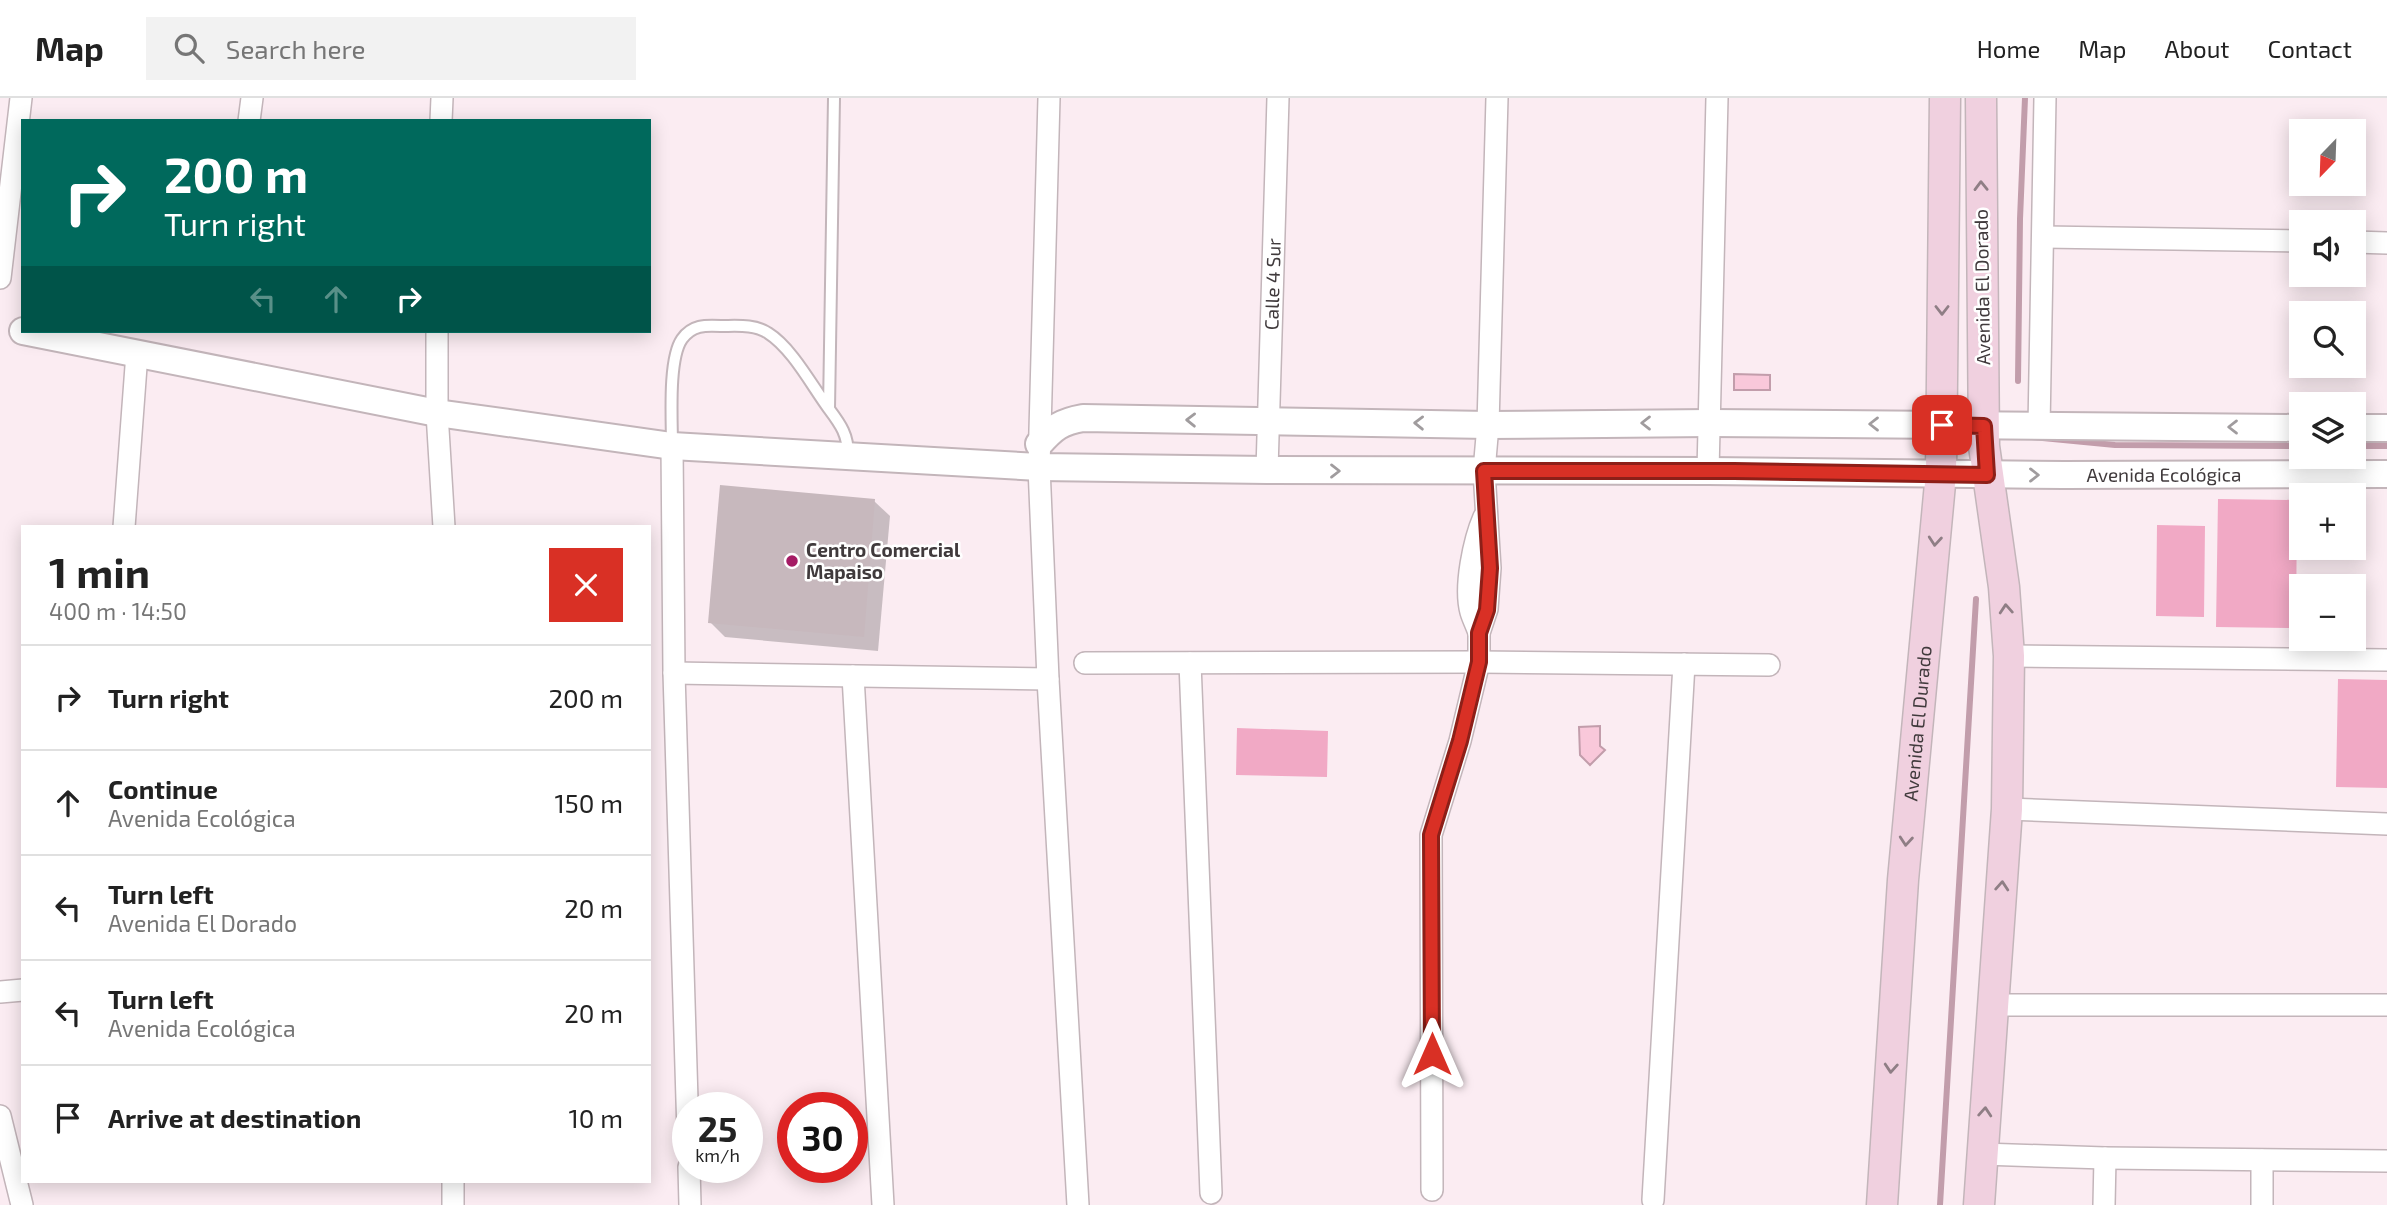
<!DOCTYPE html>
<meta charset="utf-8">
<style>
:root{--surface:#fff;--page:#f2f2f2;--text:#222;--muted:#767676;--line:#e0e0e0}
body{margin:0;font-family:"Exo 2",sans-serif;background:var(--page);color:var(--text);height:100vh;display:flex;flex-direction:column;font-size:26px;white-space:nowrap}
*{box-sizing:border-box;margin:0}
p{font-size:23px;color:var(--muted)}
.icon{flex:none;width:38px;height:38px;fill:none;stroke:currentColor;stroke-width:2;stroke-linecap:round;stroke-linejoin:round}
.map{position:relative;flex:1;overflow:hidden}
.details{position:absolute;left:21px;top:427px;width:630px;height:658px;display:flex;flex-direction:column;background:var(--surface);border-radius:0px;box-shadow:0 4px 18px #0003}
.details>*{flex:none}
.banner{position:absolute;left:21px;top:21px;width:630px;height:214px;border-radius:0px;box-shadow:0 4px 18px #0003;background:#00695c;color:#fff;overflow:hidden}
.needle{width:46px;rotate:203deg}
.buttons{position:absolute;left:2289px;top:21px;display:grid;gap:14px}
.buttons a{display:grid;place-items:center;width:77px;height:77px;border-radius:0px;background:var(--surface);box-shadow:0 4px 18px #0003;font-size:35px}
.speed{position:absolute;left:672px;top:994px;display:flex;gap:14px;font-size:35px;font-weight:700;text-align:center}
.speed>*{display:grid;place-content:center;width:91px;height:91px;border-radius:50%;background:var(--surface);box-shadow:0 4px 18px #0003;line-height:1}
.speed small{font-size:18px;font-weight:400}
.speed .limit{border:10px solid #d22;background:#fff;color:#111}
.pin{position:absolute;display:grid;place-items:center;width:60px;height:60px;color:#fff;margin:-30px;border-radius:14px;box-shadow:0 4px 10px #0006}
.me{position:absolute;width:77px;margin:-38px;rotate:0deg;stroke-linejoin:round;filter:drop-shadow(0 0 5px #0008)}
.turn{display:flex;align-items:center;gap:24px;height:147px;padding:0 28px;font-size:32px}
.turn .icon{width:91px;height:91px;stroke-width:2.5}
.turn b{display:block;font-size:49px;line-height:60px}
.lanes{display:flex;align-items:center;height:66px;padding:0 28px;background:#0003;justify-content:center;gap:35px;direction:ltr}
.lanes .off{opacity:.35}
.round{display:grid;place-items:center;flex:none;width:74px;height:74px;border-radius:0px;background:var(--page)}
.summary{display:flex;align-items:center;justify-content:space-between;height:119px;padding:0 28px}
h1{font-size:42px;font-weight:700;line-height:52px}
ul{padding:0;list-style:none}
li{display:flex;align-items:center;gap:21px;height:105px;padding:0 28px;border-top:2px solid var(--line)}
li div{flex:1}
li b{display:block;font-size:26px}
li em{font-style:normal}
header{display:flex;align-items:center;gap:42px;box-sizing:border-box;height:98px;padding:0 35px;background:var(--surface);border-bottom:2px solid var(--line)}
header strong{font-size:33px}
nav{display:flex;gap:38px;margin-inline-start:auto;font-size:24px}
.search{width:490px;height:63px;background:var(--page);display:flex;align-items:center;gap:18px;box-sizing:border-box;padding:0 24px;border-radius:0px;color:var(--muted);font-size:26px}
.map>svg:first-child{display:block}
.green{fill:#f1a9c5}
.water{fill:#f9c8da;stroke:#c29dab;stroke-width:2}
.shadow{fill:#0003}
.lines{fill:none;stroke-linecap:round;stroke-linejoin:round}
.stream{stroke:#c29dab;stroke-width:6}
.building{fill:#c7b8bd}
.service-casing{stroke:#c3b5ba;stroke-width:14}
.minor-casing{stroke:#c3b5ba;stroke-width:24}
.tertiary-casing{stroke:#c3b5ba;stroke-width:30}
.secondary-casing{stroke:#c3b5ba;stroke-width:33}
.service{stroke:#fff;stroke-width:10}
.minor{stroke:#fff;stroke-width:21}
.tertiary{stroke:#fff;stroke-width:26}
.secondary{stroke:#f0d0df;stroke-width:30}
.oneway{stroke:#8f7e85}
.oneway2{stroke:#a09c9e}
.route-casing{stroke:#8d1f18;stroke-width:18}
.route{stroke:#d93025;stroke-width:12}
.poi-dot{fill:#a51c65;stroke:#fff;stroke-width:2.5}
.labels{text-anchor:middle;stroke-width:5;stroke-linejoin:round;paint-order:stroke}
.street-label{font-size:19px;fill:#403a3c;stroke:#fff}
.poi-label{font-size:19px;font-weight:bold;fill:#403a3c;stroke:#fff;text-anchor:start}
</style>
<header>
<strong>Map</strong>
<div class="search"><svg class="icon" aria-label="search" viewBox="0 0 24 24"><circle cx="10" cy="10" r="6"/><path d="M15 15l6 6"/></svg>Search here</div>
<nav><a>Home</a><a>Map</a><a>About</a><a>Contact</a></nav>
</header>
<div class="map">
<svg width="2387" height="1107" viewBox="0 0 2387 1107">
<rect width="100%" height="100%" fill="#fbecf2"/>
<!-- green -->
<path class="green" d="M2218,401L2297,402L2296,530L2216,529Z
M2157,427L2205,428L2204,519L2156,518Z
M2338,581L2387,582V690L2336,689Z
M1237,630L1328,633L1327,679L1236,677Z"/>
<!-- water -->
<path class="water" d="M1734,276L1770,277V292H1734Z
M1600,628V648L1605,652L1590,667L1580,657L1579,629Z"/>
<!-- shadow -->
<path class="shadow" d="M874,403L890,418L878,553L725,539L710,524Z"/>
<g class="lines">
<!-- stream -->
<path class="stream" d="M2018,283L2020,121L2025,0
M2032,339L2115,347L2301,348
M2354,348H2387
M1940,1107L1976,501"/>
</g>
<!-- building -->
<path class="building" d="M720,387L875,401L864,539L708,525Z"/>
<g class="lines">
<defs>
<path id="service" d="M834,0L829,311C841,327 848,337 848,357
M672,347C672,322 668,261 682,241C692,227 705,227 721,228C736,228 755,226 768,235C792,250 812,288 829,311"/>
<g id="minor">
<path d="M1049,0L1039,369L1048,581L1078,1107"/>
<path d="M249,23L252,0"/>
<path d="M441,23L442,0"/>
<path d="M2044,139L2301,143"/>
<path d="M2354,144L2387,145"/>
<path d="M0,180L21,0"/>
<path d="M437,233V315L444,429"/>
<path d="M2039,329L2045,0"/>
<path d="M672,348L674,575L688,1035"/>
<path id="s1" d="M1267,372L1278,0"/>
<path d="M1708,373L1717,0"/>
<path d="M124,429L137,255"/>
<path d="M1479,535C1477,528 1473,521 1471,514C1464,489 1474,442 1484,419"/>
<path d="M2009,558L2387,562"/>
<path d="M1085,565L1479,564L1769,567"/>
<path d="M1190,565L1211,1095"/>
<path d="M674,575L1048,581"/>
<path d="M853,578L883,1107"/>
<path d="M2007,711L2387,726"/>
<path d="M0,894L23,892"/>
<path d="M1993,907H2387"/>
<path d="M0,1018L22,1107"/>
<path d="M1982,1056L2105,1060L2387,1063"/>
<path d="M689,1069L690,1107"/>
<path d="M453,1083V1107"/>
<path d="M1432,1092L1431,737L1460,643L1479,564V535L1487,511L1490,470L1484,373L1488,327L1497,0"/>
<path d="M1653,1102L1684,566"/>
<path d="M2104,1107L2105,1060"/>
<path d="M2262,1107V1062"/>
</g>
<g id="tertiary">
<path id="s2" d="M23,233L437,315L672,348L1039,369L1267,372L1708,373L2064,377L2387,376"/>
<path d="M2354,330H2387"/>
<path d="M1039,346C1054,329 1061,324 1083,320L1488,327L1710,325L2301,330"/>
</g>
<g id="secondary">
<path id="s3" d="M1882,1107L1903,782L1941,375L1945,0"/>
<path d="M1979,1107L2007,711L2009,558L2004,489L1984,348L1981,0"/>
</g>
</defs>
<!-- service casing -->
<use href="#service" class="service-casing"/>
<!-- minor casing -->
<use href="#minor" class="minor-casing"/>
<!-- tertiary casing -->
<use href="#tertiary" class="tertiary-casing"/>
<!-- secondary casing -->
<use href="#secondary" class="secondary-casing"/>
<!-- service -->
<use href="#service" class="service"/>
<!-- minor -->
<use href="#minor" class="minor"/>
<!-- tertiary -->
<use href="#tertiary" class="tertiary"/>
<!-- secondary -->
<use href="#secondary" class="secondary"/>
</g>
<!-- one-way arrows -->
<defs><path id="oneway-chevron" d="M-2-3.5L2.5 0L-2 3.5" fill="none" stroke-width="1.6" stroke-linecap="round" stroke-linejoin="round" transform="scale(1.75)"/></defs>
<g class="oneway">
<use href="#oneway-chevron" transform="translate(1981 88) rotate(-91)"/>
<use href="#oneway-chevron" transform="translate(1942 212) rotate(90)"/>
<use href="#oneway-chevron" transform="translate(1935 443) rotate(95)"/>
<use href="#oneway-chevron" transform="translate(2006 511) rotate(-94)"/>
<use href="#oneway-chevron" transform="translate(1906 743) rotate(95)"/>
<use href="#oneway-chevron" transform="translate(2002 788) rotate(-86)"/>
<use href="#oneway-chevron" transform="translate(1891 970) rotate(94)"/>
<use href="#oneway-chevron" transform="translate(1985 1014) rotate(-86)"/>
</g>
<g class="oneway2">
<use href="#oneway-chevron" transform="translate(1191 322) rotate(-179)"/>
<use href="#oneway-chevron" transform="translate(1419 325) rotate(-179)"/>
<use href="#oneway-chevron" transform="translate(1646 325) rotate(180)"/>
<use href="#oneway-chevron" transform="translate(1874 326) rotate(-180)"/>
<use href="#oneway-chevron" transform="translate(2233 329) rotate(-180)"/>
<use href="#oneway-chevron" transform="translate(1335 373)"/>
<use href="#oneway-chevron" transform="translate(2034 377)"/>
</g>
<g class="lines">
<defs>
<path id="route" d="M1432,956L1431,737L1460,643L1479,564V535L1487,512L1490,470L1484,373H1734L1987,377L1984,328L1942,327"/>
</defs>
<!-- route casing -->
<use href="#route" class="route-casing"/>
<!-- route -->
<use href="#route" class="route"/>
</g>
<!-- markers -->
<circle class="poi-dot" cx="792" cy="463" r="7"/>
<g class="labels">
<!-- street labels -->
<g class="street-label">
<text dy="7" stroke="none"><textPath href="#s1" startOffset="186">Calle 4 Sur</textPath></text>
<text transform="translate(1982 189) rotate(-91)" y="7">Avenida El Dorado</text>
<text dy="7" stroke="none"><textPath href="#s2" startOffset="2152">Avenida Ecológica</textPath></text>
<text dy="7" stroke="none"><textPath href="#s3" startOffset="483">Avenida El Durado</textPath></text>
</g>
<!-- poi labels -->
<g class="poi-label">
<text x="806" y="459">Centro Comercial<tspan x="806" dy="22">Mapaiso</tspan></text>
</g>
</g>
</svg>
<div class="buttons">
<a><svg class="needle" viewBox="-14 -14 28 28"><path d="M0-13l5 13h-10z" fill="#e53935"/><path d="M0 13l5-13h-10z" fill="#767676"/></svg></a>
<a><svg class="icon" aria-label="sound" viewBox="0 0 24 24"><path d="M4 9h4l5-4v14l-5-4H4zM17 9q2 3 0 6"/></svg></a>
<a><svg class="icon" aria-label="search" viewBox="0 0 24 24"><circle cx="10" cy="10" r="6"/><path d="M15 15l6 6"/></svg></a>
<a><svg class="icon" aria-label="layers" viewBox="0 0 24 24"><path d="M12 4l9 5-9 5-9-5zM3 14l9 5 9-5"/></svg></a>
<a>+</a>
<a>−</a>
</div>
<div class="speed"><div>25<small>km/h</small></div><div class="limit">30</div></div>
<div class="pin" style="left:1942px;top:327px;background:#d93025"><svg class="icon" aria-label="arrive" viewBox="0 0 24 24"><path d="M6 21V4h12l-3 4 3 4H6"/></svg></div>
<svg class="me" style="left:1432px;top:956px" viewBox="-20 -20 40 40"><path d="M0-17L14 15 0 8-14 15z" fill="#d93025" stroke="#fff" stroke-width="4"/></svg>
<div class="banner">
<div class="turn"><svg class="icon" aria-label="right" viewBox="0 0 24 24"><path d="M7 20v-9h11M14 6l5 5-5 5"/></svg><div><b>200 m</b>Turn right</div></div>
<div class="lanes"><svg class="icon off" aria-label="left" viewBox="0 0 24 24"><path d="M17 20v-9H6M10 6l-5 5 5 5"/></svg><svg class="icon off" aria-label="ahead" viewBox="0 0 24 24"><path d="M12 20V5M6 11l6-6 6 6"/></svg><svg class="icon" aria-label="right" viewBox="0 0 24 24"><path d="M7 20v-9h11M14 6l5 5-5 5"/></svg></div>
</div>
<section class="details">
<div class="summary"><div><h1>1 min</h1><p>400 m · 14:50</p></div><a class="round" style="background:#d93025;color:#fff"><svg class="icon" aria-label="close" viewBox="0 0 24 24"><path d="M6 6l12 12M18 6L6 18"/></svg></a></div>
<ul>
<li><svg class="icon" aria-label="right" viewBox="0 0 24 24"><path d="M7 20v-9h11M14 6l5 5-5 5"/></svg><div><b>Turn right</b></div><em>200 m</em></li>
<li><svg class="icon" aria-label="ahead" viewBox="0 0 24 24"><path d="M12 20V5M6 11l6-6 6 6"/></svg><div><b>Continue</b><p>Avenida Ecológica</p></div><em>150 m</em></li>
<li><svg class="icon" aria-label="left" viewBox="0 0 24 24"><path d="M17 20v-9H6M10 6l-5 5 5 5"/></svg><div><b>Turn left</b><p>Avenida El Dorado</p></div><em>20 m</em></li>
<li><svg class="icon" aria-label="left" viewBox="0 0 24 24"><path d="M17 20v-9H6M10 6l-5 5 5 5"/></svg><div><b>Turn left</b><p>Avenida Ecológica</p></div><em>20 m</em></li>
<li><svg class="icon" aria-label="arrive" viewBox="0 0 24 24"><path d="M6 21V4h12l-3 4 3 4H6"/></svg><div><b>Arrive at destination</b></div><em>10 m</em></li>
</ul>
</section>
</div>
